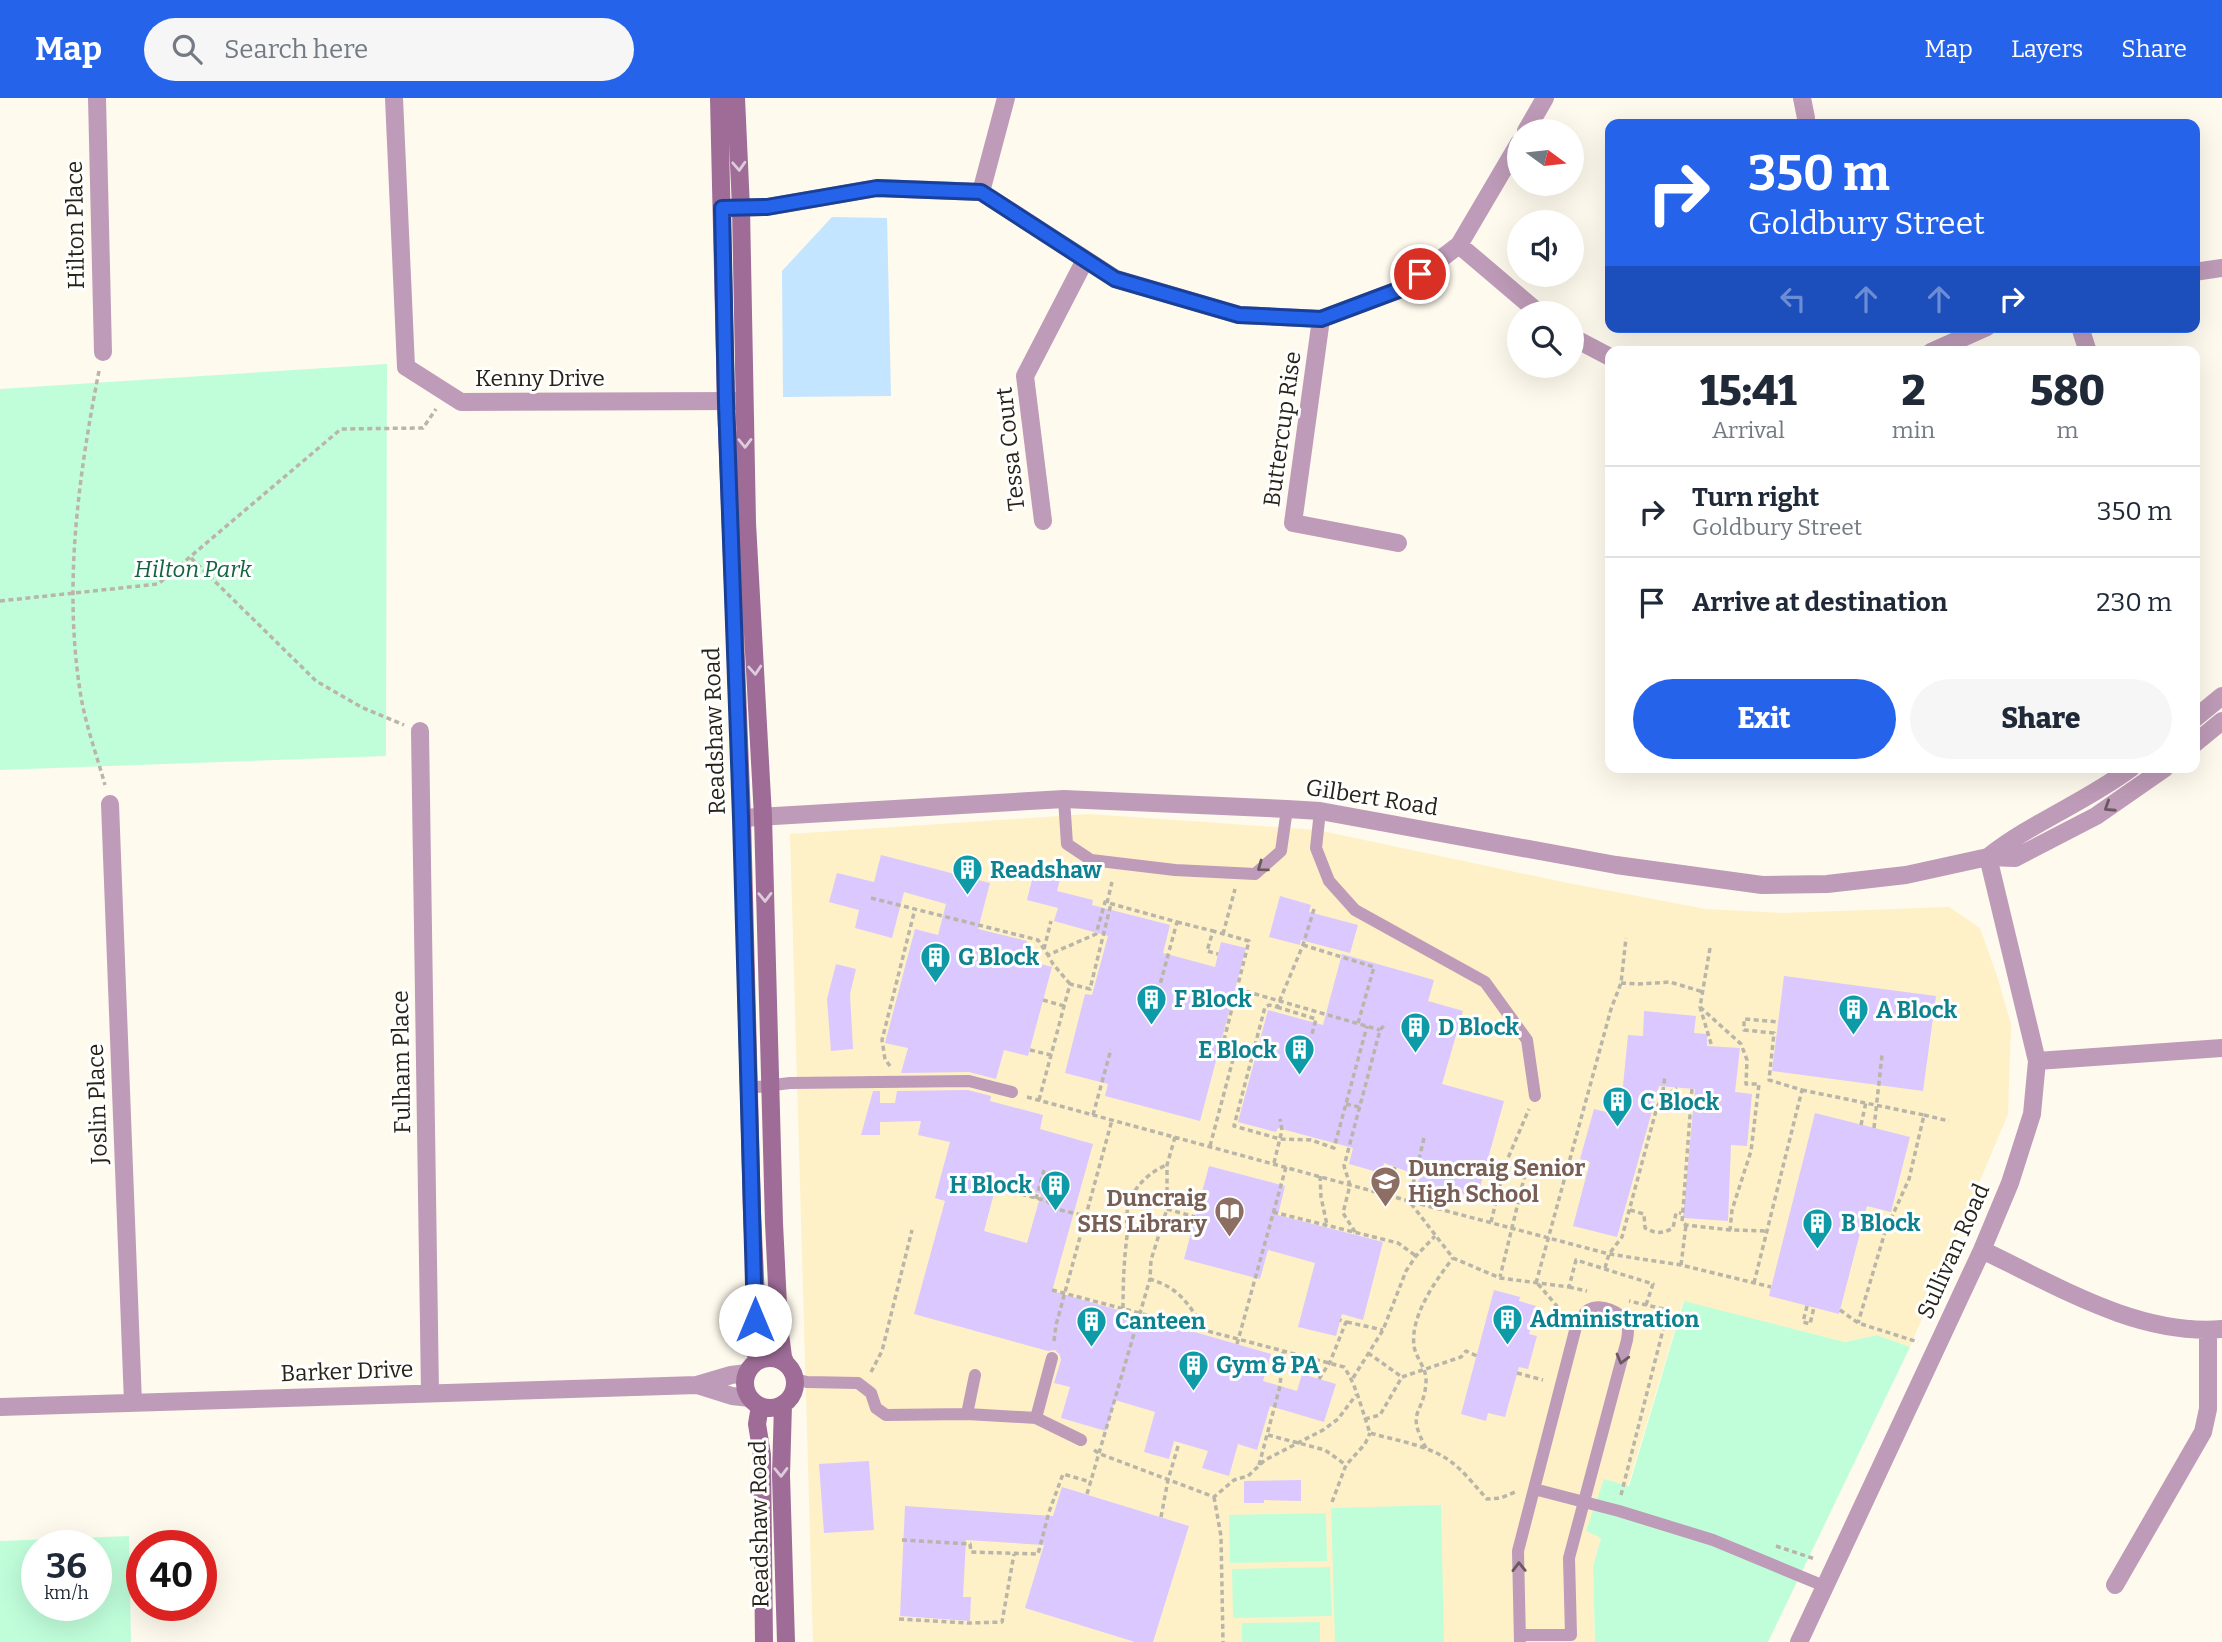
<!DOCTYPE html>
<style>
:root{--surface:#fff;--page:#f6f6f7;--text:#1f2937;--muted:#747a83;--line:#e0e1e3;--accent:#2563eb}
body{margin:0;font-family:Bitter,serif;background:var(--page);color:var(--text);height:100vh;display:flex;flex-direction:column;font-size:26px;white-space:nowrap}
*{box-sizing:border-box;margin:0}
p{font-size:23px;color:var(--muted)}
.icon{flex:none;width:38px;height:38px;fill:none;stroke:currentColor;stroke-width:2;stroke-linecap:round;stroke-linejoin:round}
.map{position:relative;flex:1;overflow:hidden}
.panel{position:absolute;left:1605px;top:248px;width:595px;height:427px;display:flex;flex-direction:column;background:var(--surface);border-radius:14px;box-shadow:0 7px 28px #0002}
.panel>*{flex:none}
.hud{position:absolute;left:1605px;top:21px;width:595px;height:214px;border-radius:14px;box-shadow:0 7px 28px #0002;background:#2563eb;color:#fff;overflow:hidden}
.needle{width:46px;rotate:105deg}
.buttons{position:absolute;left:1507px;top:21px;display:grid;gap:14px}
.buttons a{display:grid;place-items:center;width:77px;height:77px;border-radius:50%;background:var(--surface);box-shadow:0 7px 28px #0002;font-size:35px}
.speed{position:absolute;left:21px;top:1432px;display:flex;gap:14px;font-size:35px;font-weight:700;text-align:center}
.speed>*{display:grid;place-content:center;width:91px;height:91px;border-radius:50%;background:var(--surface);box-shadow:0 7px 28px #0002;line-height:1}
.speed small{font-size:18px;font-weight:400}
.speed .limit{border:10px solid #d22;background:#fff;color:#111}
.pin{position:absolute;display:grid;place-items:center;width:60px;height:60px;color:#fff;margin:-30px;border:4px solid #fff;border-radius:50%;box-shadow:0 2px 7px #0007}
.me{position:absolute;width:77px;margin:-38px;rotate:0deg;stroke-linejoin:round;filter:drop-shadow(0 0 5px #0008)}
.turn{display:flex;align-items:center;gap:24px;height:147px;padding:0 28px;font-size:32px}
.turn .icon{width:91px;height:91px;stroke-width:2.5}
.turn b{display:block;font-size:49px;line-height:60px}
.lanes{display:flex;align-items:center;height:66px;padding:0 28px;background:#0003;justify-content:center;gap:35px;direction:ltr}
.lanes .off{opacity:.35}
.eta{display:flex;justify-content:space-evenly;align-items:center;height:119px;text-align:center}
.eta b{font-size:42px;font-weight:800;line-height:49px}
.primary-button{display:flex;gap:14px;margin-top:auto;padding:14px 28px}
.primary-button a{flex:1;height:80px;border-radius:42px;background:var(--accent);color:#fff;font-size:28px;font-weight:800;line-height:80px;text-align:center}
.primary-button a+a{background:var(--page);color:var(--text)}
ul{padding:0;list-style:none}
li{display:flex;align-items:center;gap:21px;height:91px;padding:0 28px;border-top:2px solid var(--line)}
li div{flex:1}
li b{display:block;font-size:26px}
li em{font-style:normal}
header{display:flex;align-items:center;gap:42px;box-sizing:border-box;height:98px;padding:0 35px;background:var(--accent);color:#fff}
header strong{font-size:33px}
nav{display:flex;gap:38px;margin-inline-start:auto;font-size:24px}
.search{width:490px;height:63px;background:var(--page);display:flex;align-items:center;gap:18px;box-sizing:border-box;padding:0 24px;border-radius:38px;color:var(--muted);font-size:26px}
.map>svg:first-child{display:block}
.built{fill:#fef1c8}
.green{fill:#c0feda;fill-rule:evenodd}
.water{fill:#c3e5ff}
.building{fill:#dac8ff;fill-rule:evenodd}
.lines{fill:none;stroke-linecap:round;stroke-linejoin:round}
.path{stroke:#b9b5a8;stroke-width:3.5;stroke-dasharray:5 3.5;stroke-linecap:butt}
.lane{stroke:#be9bb8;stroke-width:12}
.street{stroke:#be9bb8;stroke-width:18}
.secondary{stroke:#9e6c97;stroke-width:18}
.oneway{stroke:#ddccdb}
.oneway2{stroke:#6b595f}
.route-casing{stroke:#184099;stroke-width:18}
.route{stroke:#2563eb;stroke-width:12}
.labels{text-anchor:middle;stroke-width:6;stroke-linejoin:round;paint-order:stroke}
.street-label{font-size:23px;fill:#272317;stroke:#fff}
.park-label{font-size:23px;font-style:italic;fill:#156441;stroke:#fff}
.culture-label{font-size:23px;font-weight:bold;fill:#0d838f;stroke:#fff;text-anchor:start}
.education-label{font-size:23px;font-weight:bold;fill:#785e54;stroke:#fff;text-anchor:start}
</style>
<header>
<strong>Map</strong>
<div class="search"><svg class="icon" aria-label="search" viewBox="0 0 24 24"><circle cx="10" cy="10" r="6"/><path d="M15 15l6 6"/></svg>Search here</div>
<nav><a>Map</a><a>Layers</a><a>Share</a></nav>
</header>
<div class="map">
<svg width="2222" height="1544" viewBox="0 0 2222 1544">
<rect width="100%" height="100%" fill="#fefaed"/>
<!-- built -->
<path class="built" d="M1089,716L1317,732L1568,785L1706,811L1784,815L1949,809L1980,830L1997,878L2011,926L2008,1016L1910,1249L1877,1237L1845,1244L1683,1204L1628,1388L1586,1433L1601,1439L1593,1468L1595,1544H813L790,736Z"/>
<!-- green -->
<path class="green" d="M387,266L386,658L0,672V291Z
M1684,1203L1845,1244L1877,1237L1910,1249L1768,1544H1595L1593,1468L1601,1440L1586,1433L1604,1381L1629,1388Z
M1441,1407L1444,1544H1335L1331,1410Z
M1326,1415L1327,1463L1230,1465L1229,1417Z
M129,1438L131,1544H0V1443ZM96,1447V1507H37V1447Z
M1330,1469L1332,1518L1233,1520L1232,1471Z
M1320,1524V1544H1242V1525Z"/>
<!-- water -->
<path class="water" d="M832,119L887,120L891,298L783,299L782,173Z"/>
<!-- building -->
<path class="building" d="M881,757L990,785L978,831L1027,843L1022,861L1052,869L1028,958L1004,952L996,981L969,974L901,975L908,950L885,945L915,831L938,837L946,806L904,794L892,840L855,830L859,812L829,804L837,775L874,784Z
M1034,774L1060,781L1057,793L1093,802L1092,807L1170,827L1163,855L1215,869L1221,844L1246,850L1200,1023L1105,998L1108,986L1065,975L1085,896L1092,897L1108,838L1054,823L1058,810L1027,802Z
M1280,798L1311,807L1309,814L1358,827L1350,855L1301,842L1300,847L1269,839Z
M1342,856L1434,882L1428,903L1463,913L1442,986L1504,1003L1477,1100L1418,1084L1420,1078L1384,1065L1381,1075L1349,1066L1353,1050L1278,1030L1276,1034L1238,1024L1268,912L1323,927Z
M836,866L856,871L850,896L853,951L831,953L827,901Z
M1784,878L1936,898L1923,993L1772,973Z
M1644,913L1696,918L1694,935L1707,936V948L1740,950L1735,994L1752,996L1747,1048L1731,1047L1728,1123L1683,1120L1695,991L1659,988L1617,1139L1573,1128L1590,1064L1580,1061L1594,1011L1615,1016L1623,988L1628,937L1643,938Z
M968,992L991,998L990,1003L1043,1017L1040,1031L1093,1046L1052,1193L1271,1256L1263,1283L1297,1293L1302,1276L1336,1286L1324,1324L1270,1308L1257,1352L1238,1346L1229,1378L1202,1370L1208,1353L1174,1343L1169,1361L1144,1354L1155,1314L1115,1302L1106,1333L1061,1320L1070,1289L1054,1285L1061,1262L1060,1257L1055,1252L1048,1253L914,1216L945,1103L935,1100L950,1044L918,1037L921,1023L880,1024V1037H861L873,993H880V1005H895L897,993ZM997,1084L1041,1096L1027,1145L984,1133Z
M1815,1015L1910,1039L1891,1114L1867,1108L1839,1216L1769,1198Z
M1209,1068L1285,1088L1278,1117L1383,1144L1363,1222L1342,1216L1336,1238L1298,1229L1315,1165L1268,1152L1260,1181L1184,1161Z
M1494,1192L1520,1199L1519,1203L1536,1208L1529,1236L1537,1238L1528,1271L1519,1269L1505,1319L1488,1315L1486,1323L1461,1316Z
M869,1363L874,1432L824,1435L819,1366Z
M1301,1382V1403L1264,1402V1405H1244V1383Z
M1062,1389L1189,1428L1153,1544H1135L1025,1510L1044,1447L966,1442L963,1499H971L970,1523L900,1518L905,1408L1053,1418Z"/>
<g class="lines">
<!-- path -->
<path class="path" d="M99,273C78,380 63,491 81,599C86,628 97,658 105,687
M191,460L316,583L361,609L404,627
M0,503L158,486L341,331L423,330L436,311
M871,800L1038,842L1048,857
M1107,805L1112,784
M1314,811L1303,847L1277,909L1269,907L1265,909L1234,1028L1280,1041L1311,1042L1334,1050L1367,928
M1177,824L1213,833
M1223,836L1235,791
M1303,847L1374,869L1358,925
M1710,850L1700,909L1712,949
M1044,851L1051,823
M1621,885L1638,886L1670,884L1703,894
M1070,886L1053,866L1048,857L1096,836L1105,804L1177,824L1155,905
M1238,891L1380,932
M1043,902L1064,908
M1277,909L1316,921L1312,936
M1700,909L1741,946L1747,962L1746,986H1759L1751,1053L1732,1112L1730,1132
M1030,952L1051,957
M890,968L885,961L882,942L915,811
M1692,991L1682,1124L1686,1127L1730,1132L1767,1133
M1802,992L1924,1017L1909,1081L1885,1134L1858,1225
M1027,999L1409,1103L1453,1160L1500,1180L1569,1189L1576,1162L1653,1186L1646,1207
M1662,1000L1677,990
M1039,1002L1070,886L1090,891L1111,806
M1346,1006L1359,1009
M1093,1017L1111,951
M1924,1017L1949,1023
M1861,1027L1866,1004
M1874,1030L1882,957
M1175,1039L1167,1067V1111L1151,1162L1150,1181C1181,1191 1187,1205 1205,1231
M1424,1040L1409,1103L1609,1156L1681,1167L1771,1189
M1210,1048L1236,950L1223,946L1249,843L1213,833L1207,853L1218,856
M1274,1065L1282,1032L1280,1021
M1505,1067L1529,1011
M1320,1078L1321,1099L1327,1127
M1004,1086L1002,1091L1047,1103L1056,1111L1086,1118L1128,1134
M1387,1098L1395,1069
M1036,1101L1044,1072
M1167,1111L1195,1119
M1630,1112L1644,1116L1645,1130C1656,1136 1662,1136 1673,1130L1676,1115H1681
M1273,1114L1398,1145L1416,1158
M1491,1124L1505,1067L1526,1072L1500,1179
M1355,1134L1343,1115L1350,1087L1344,1068L1380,932L1386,925
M1681,1167L1686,1127
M1605,1170L1609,1156L1622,1139L1657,1009L1662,1000L1665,978
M1536,1185L1611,911L1621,885L1626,840
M1754,1185L1802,992L1769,982L1774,935L1744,932V921L1778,924
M1538,1186L1556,1207L1563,1219
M1569,1189L1587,1193
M1052,1192L1344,1269C1357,1288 1362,1313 1370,1335C1394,1342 1422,1346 1444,1359C1461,1369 1474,1387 1487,1401L1501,1400L1515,1394L1516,1392
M1807,1208L1803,1224L1810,1226L1814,1209
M1123,1210C1123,1185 1124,1162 1127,1138C1128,1131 1126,1123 1127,1116C1128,1094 1148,1074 1167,1067
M1840,1212L1858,1225L1918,1244
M1347,1224L1383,1232
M1054,1243L1056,1227L1112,1022
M1237,1246L1286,1069
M1368,1255L1402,1279
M871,1274L882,1253L912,1132
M1517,1275L1543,1282
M1353,1280L1383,1232L1406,1173L1416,1158L1435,1138
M1319,1281L1330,1264L1346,1224L1340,1222
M1365,1321L1380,1317L1402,1279L1461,1259L1466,1253L1477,1258
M1268,1337L1325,1352L1346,1367
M1426,1350C1405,1311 1424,1318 1426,1284C1427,1270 1416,1261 1414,1248C1410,1218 1436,1182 1453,1160
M1094,1352L1100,1356L1214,1399L1234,1382L1248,1378L1265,1362L1323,1332L1338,1321L1356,1297
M1259,1367L1280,1288L1283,1252
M1087,1396L1150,1181
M1621,1397L1668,1212L1629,1203
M1214,1399L1221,1438L1223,1544
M1332,1404L1346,1367L1365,1346L1370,1335
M1161,1419L1168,1382L1179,1345
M902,1442L970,1446L971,1454L1038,1456L1049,1414L1063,1376L1091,1384
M1776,1448L1815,1461
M899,1521L968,1525L1002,1524L1014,1456"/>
<!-- lane -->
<path class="lane" d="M1064,701L1067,746L1091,762L1175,772L1255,776L1281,753L1287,711
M1320,713L1316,750L1329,783L1355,812L1485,884L1527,942L1535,998
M749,990L790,985L969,983L1012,994
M795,1281L807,1284L858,1285L871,1295L876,1310L886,1317L967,1316L1036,1320L1081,1342
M967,1316L975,1277
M1036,1320L1052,1260
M1534,1391L1619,1413L1713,1442L1824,1488
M1520,1544L1518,1453L1577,1225C1580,1222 1584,1215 1588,1212C1601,1205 1621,1213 1627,1226C1629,1231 1628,1236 1627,1242L1569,1460L1571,1537H1520"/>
<!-- street -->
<path class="street" d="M97,0L103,254
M394,0L406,269L461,304L741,303
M1802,0L1806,20
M1526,33L1545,0
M981,94L1006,0
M726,110L767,109L877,90L981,94L1116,181L1239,217L1321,221L1401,191L1459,147L1519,45
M1459,147L1539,215
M2194,174L2222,170
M1321,221L1293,425L1398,445
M2080,229L2088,254
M1572,239L1610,259
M1931,254L1987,229
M1043,423L1025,278L1085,162
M2194,621L2222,598
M420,633L430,1294
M2194,646L2222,623
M110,706L133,1305
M742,720L1064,701L1287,711L1320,713L1616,767L1762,787L1827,786L1906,777L1988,759L2015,760L2096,718L2165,670
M1988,759C2032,724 2086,704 2131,670
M2037,963L2222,950
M1982,1152C2056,1187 2137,1238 2222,1231
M697,1287L732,1298L750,1300
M0,1309L697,1287L731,1277L747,1275
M2115,1487L2203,1334L2208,1311V1232
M1799,1544L1982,1152L2010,1085L2032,1016L2037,963L1988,759"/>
<!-- secondary -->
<path class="secondary" d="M719,0L726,304L742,720L752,1115L756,1201L754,1253L761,1261
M736,0L741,110L747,425L763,719L774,1125L779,1228L783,1259L786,1266
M745 1285a25 25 0 1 1 50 0a25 25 0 1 1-50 0Z
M783,1306L781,1377L786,1544
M760,1308L757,1326L762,1357L764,1544"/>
</g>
<!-- one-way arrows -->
<defs><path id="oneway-chevron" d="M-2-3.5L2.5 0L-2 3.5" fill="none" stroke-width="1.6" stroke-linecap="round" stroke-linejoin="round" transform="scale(1.75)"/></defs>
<g class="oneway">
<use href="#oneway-chevron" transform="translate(739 68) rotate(87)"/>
<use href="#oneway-chevron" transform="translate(745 345) rotate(89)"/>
<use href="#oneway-chevron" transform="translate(755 572) rotate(86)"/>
<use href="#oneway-chevron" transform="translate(765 799) rotate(89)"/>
<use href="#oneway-chevron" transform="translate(781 1374) rotate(89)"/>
</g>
<g class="oneway2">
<use href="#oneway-chevron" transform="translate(2109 709) rotate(147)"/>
<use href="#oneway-chevron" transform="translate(1262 769) rotate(144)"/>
<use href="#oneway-chevron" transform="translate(1622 1261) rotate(105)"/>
<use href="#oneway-chevron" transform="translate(1519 1469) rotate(-91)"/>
</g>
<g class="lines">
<defs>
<path id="route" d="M755,1222L741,720L726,304L722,110L767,109L877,90L981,94L1115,181L1239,217L1321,221L1401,191L1420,176"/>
</defs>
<!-- route casing -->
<use href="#route" class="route-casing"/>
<!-- route -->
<use href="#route" class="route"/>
</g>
<!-- icons -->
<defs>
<symbol id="building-pin" viewBox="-11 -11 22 30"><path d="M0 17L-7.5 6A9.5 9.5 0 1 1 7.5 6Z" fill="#0f9aa8" stroke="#fff"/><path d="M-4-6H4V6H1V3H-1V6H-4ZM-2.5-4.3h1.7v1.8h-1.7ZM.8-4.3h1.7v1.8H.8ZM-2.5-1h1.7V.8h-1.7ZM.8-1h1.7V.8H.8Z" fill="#fff"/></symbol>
<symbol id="school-pin" viewBox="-11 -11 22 30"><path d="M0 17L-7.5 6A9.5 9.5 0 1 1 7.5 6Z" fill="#8d6e63" stroke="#fff"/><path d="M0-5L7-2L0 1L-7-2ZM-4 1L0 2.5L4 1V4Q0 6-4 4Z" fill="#fff"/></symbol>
<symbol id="library-pin" viewBox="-11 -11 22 30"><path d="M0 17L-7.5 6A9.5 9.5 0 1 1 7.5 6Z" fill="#8d6e63" stroke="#fff"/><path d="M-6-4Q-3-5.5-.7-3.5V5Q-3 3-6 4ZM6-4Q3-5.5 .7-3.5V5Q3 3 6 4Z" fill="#fff"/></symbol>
</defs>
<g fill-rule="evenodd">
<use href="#building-pin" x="950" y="754" width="35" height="47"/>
<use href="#building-pin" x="918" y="842" width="35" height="47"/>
<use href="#building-pin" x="1134" y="884" width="35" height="47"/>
<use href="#building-pin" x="1836" y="894" width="35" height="47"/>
<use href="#building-pin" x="1398" y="912" width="35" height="47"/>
<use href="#building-pin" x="1282" y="934" width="35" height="47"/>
<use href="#building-pin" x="1600" y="986" width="35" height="47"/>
<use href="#school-pin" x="1368" y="1066" width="35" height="47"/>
<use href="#building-pin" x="1038" y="1070" width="35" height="47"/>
<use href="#library-pin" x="1212" y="1096" width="35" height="47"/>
<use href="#building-pin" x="1800" y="1108" width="35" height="47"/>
<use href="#building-pin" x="1490" y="1204" width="35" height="47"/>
<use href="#building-pin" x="1074" y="1206" width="35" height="47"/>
<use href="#building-pin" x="1176" y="1250" width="35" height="47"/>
</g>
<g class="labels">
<!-- street labels -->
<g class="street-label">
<text transform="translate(75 127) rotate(-91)" y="8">Hilton Place</text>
<text x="540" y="288">Kenny Drive</text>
<text transform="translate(1282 331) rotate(-82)" y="8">Buttercup Rise</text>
<text transform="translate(1010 351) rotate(-96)" y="8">Tessa Court</text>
<text transform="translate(714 633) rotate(-92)" y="8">Readshaw Road</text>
<text transform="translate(1372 699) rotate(9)" y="8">Gilbert Road</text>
<text transform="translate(401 964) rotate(-91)" y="8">Fulham Place</text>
<text transform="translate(97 1006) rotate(-92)" y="8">Joslin Place</text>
<text transform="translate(1953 1153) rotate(-66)" y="8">Sullivan Road</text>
<text transform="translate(347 1273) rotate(-2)" y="8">Barker Drive</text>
<text transform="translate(759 1426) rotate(-91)" y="8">Readshaw Road</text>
</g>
<!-- park labels -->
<g class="park-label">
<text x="193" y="479">Hilton Park</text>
</g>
<!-- culture labels -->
<g class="culture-label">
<text x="990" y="780">Readshaw</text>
<text x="958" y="867">G Block</text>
<text x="1174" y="909">F Block</text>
<text x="1876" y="920">A Block</text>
<text x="1438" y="937">D Block</text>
<text x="1277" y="960" text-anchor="end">E Block</text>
<text x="1640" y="1012">C Block</text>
<text x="1032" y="1095" text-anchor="end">H Block</text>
<text x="1841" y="1133">B Block</text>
<text x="1530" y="1229">Administration</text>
<text x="1115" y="1231">Canteen</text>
<text x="1216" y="1275">Gym &amp; PA</text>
</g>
<!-- education labels -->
<g class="education-label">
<text x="1408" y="1078">Duncraig Senior<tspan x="1408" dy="26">High School</tspan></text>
<text x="1207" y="1108" text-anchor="end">Duncraig<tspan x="1207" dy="26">SHS Library</tspan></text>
</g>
</g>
</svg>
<div class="buttons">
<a><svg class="needle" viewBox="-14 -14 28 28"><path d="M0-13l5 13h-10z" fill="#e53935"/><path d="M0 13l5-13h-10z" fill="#747a83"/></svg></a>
<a><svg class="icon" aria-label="sound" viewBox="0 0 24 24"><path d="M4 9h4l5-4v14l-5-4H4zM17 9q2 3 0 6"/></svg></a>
<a><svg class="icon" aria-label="search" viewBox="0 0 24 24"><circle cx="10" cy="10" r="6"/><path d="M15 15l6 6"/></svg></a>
</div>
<div class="speed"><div>36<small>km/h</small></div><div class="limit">40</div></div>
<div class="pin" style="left:1420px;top:176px;background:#d93025"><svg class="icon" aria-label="arrive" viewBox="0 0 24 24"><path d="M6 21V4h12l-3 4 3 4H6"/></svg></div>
<svg class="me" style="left:755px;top:1222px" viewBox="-20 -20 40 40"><circle r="19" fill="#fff"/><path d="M0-13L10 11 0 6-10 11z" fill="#2563eb"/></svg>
<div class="hud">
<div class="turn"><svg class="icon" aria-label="right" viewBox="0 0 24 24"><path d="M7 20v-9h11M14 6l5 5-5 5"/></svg><div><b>350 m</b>Goldbury Street</div></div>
<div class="lanes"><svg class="icon off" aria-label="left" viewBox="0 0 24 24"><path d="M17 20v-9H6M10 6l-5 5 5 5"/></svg><svg class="icon off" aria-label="ahead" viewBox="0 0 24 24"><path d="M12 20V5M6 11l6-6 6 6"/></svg><svg class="icon off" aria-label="ahead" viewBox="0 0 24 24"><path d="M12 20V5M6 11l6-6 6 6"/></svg><svg class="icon" aria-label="right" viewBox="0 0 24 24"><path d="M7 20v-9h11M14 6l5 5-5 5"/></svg></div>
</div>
<section class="panel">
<div class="eta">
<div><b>15:41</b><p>Arrival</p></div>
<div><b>2</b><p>min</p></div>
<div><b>580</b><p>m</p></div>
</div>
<ul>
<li><svg class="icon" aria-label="right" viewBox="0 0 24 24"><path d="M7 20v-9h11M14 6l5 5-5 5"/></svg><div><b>Turn right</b><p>Goldbury Street</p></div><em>350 m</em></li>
<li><svg class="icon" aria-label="arrive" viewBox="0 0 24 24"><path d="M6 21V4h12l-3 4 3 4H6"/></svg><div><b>Arrive at destination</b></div><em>230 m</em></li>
</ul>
<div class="primary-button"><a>Exit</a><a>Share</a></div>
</section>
</div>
